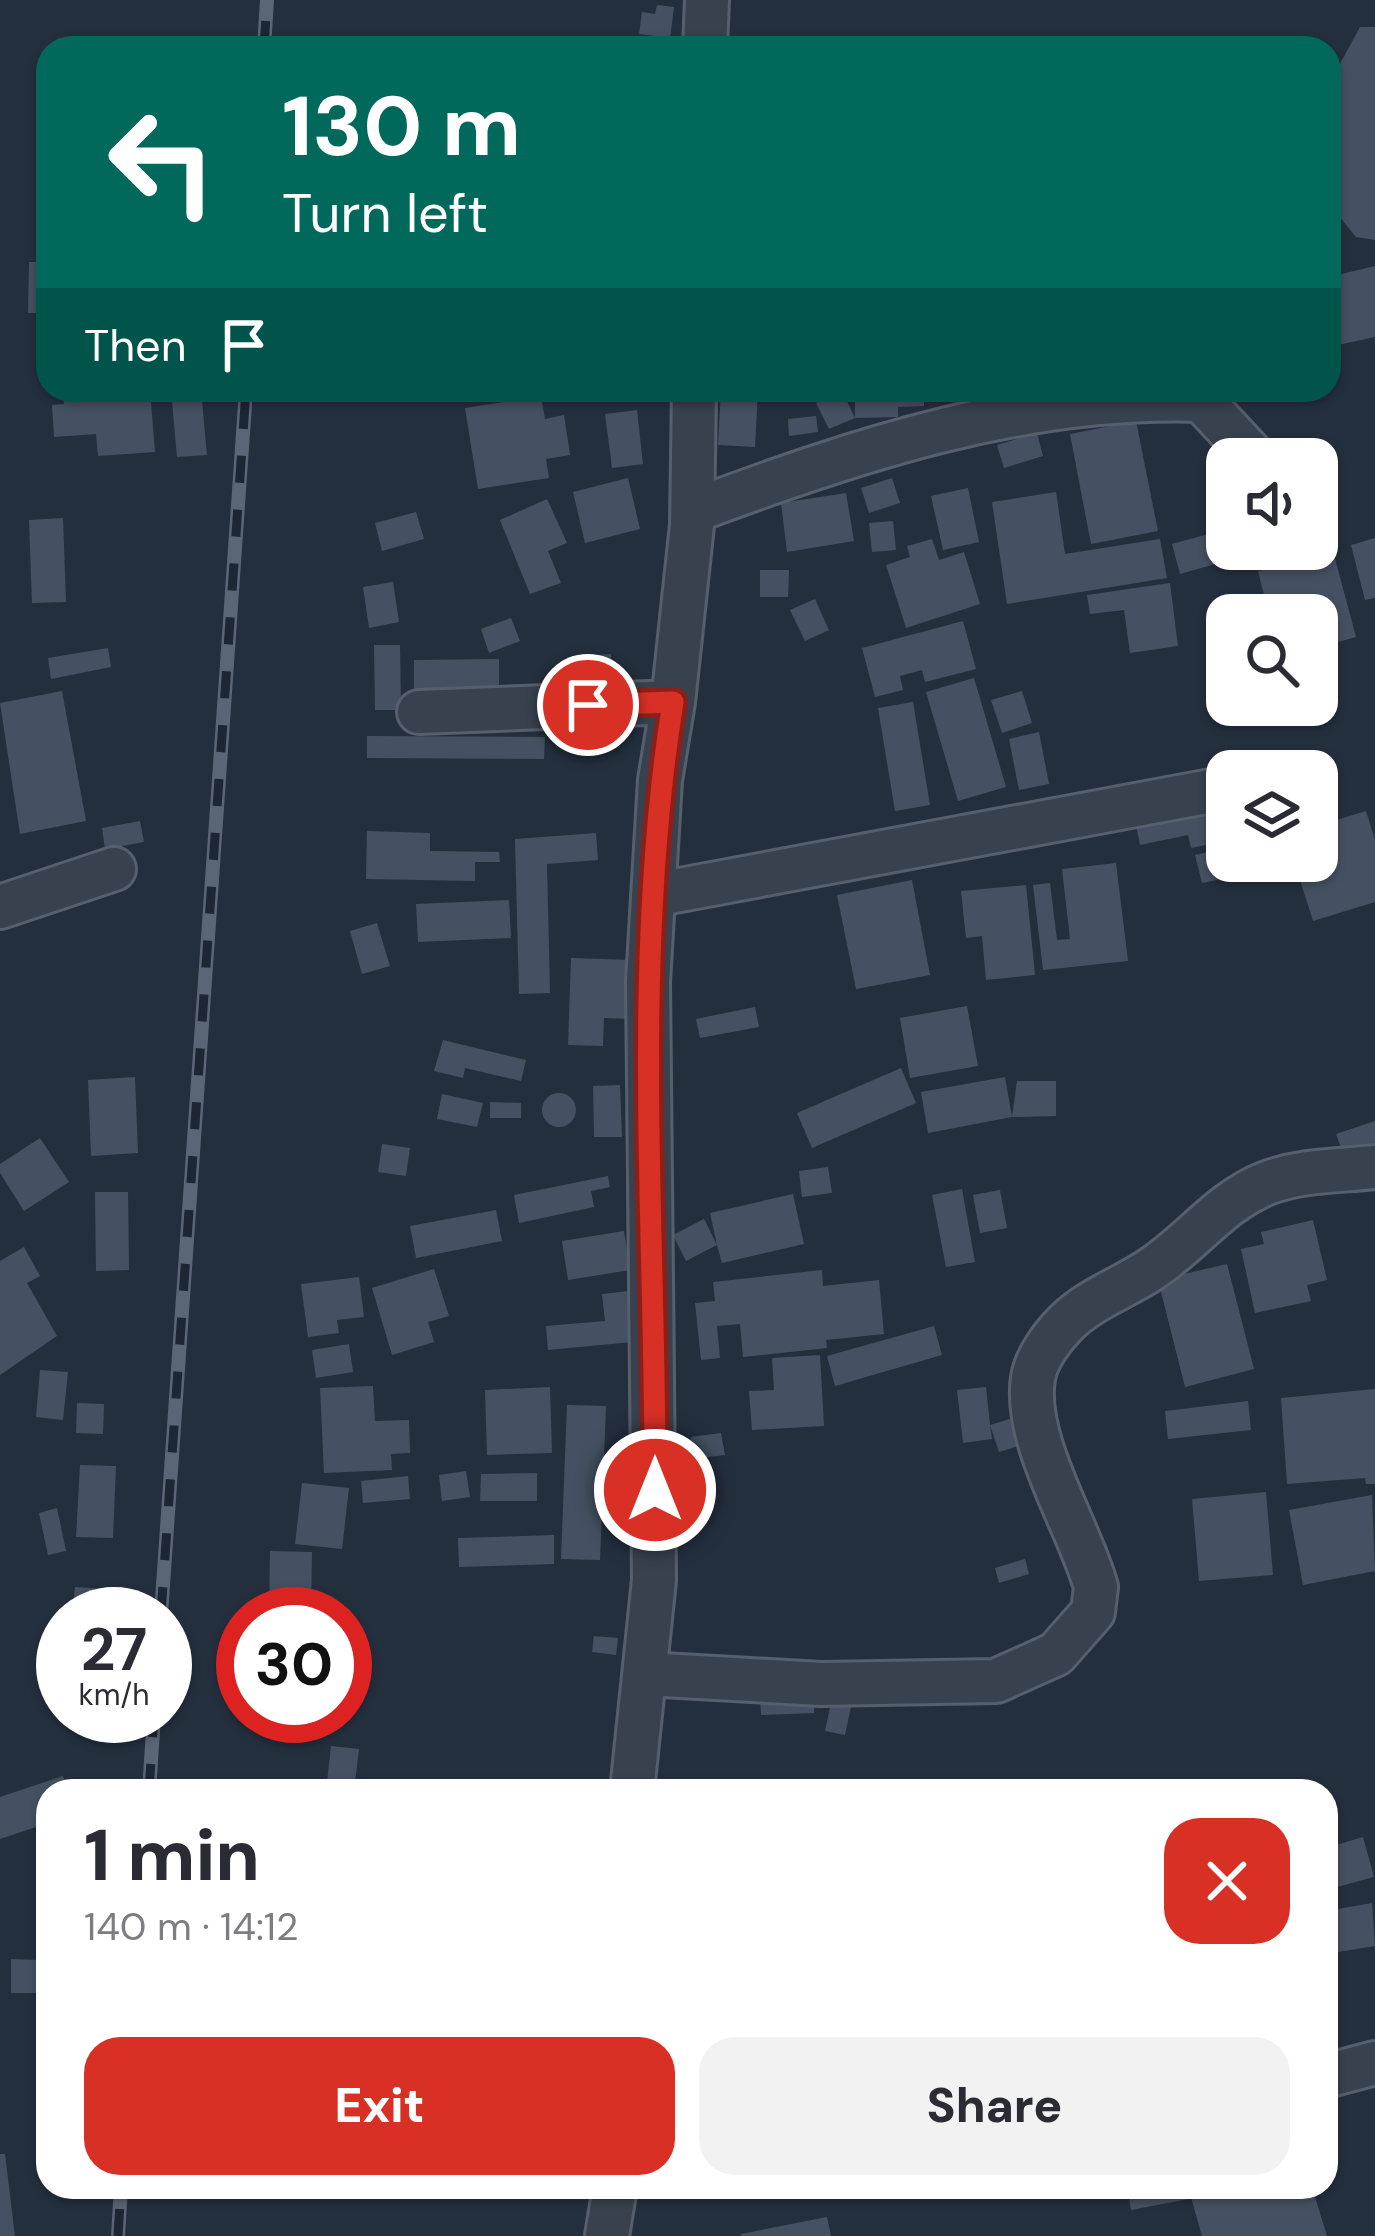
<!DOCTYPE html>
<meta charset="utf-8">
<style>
:root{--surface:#fff;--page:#f2f2f3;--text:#2b2b33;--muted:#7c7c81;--accent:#d93025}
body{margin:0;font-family:"DM Sans",sans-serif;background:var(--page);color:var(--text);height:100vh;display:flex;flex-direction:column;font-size:45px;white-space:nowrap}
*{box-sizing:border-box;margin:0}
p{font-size:39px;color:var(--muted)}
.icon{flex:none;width:66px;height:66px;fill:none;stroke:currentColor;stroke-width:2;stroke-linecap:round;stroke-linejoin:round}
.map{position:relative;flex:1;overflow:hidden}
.details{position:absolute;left:36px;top:1779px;width:1302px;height:420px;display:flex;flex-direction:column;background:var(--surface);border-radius:36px;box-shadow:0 3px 9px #0004}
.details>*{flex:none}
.guide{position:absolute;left:36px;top:36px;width:1305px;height:366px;border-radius:36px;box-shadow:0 3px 9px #0004;background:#00695c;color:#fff;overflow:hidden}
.buttons{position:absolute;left:1206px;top:438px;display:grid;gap:24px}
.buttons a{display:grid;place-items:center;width:132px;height:132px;border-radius:24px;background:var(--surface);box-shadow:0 3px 9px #0004;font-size:60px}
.speed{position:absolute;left:36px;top:1587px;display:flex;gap:24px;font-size:60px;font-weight:700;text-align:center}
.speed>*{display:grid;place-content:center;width:156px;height:156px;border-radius:50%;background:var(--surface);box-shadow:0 3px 9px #0004;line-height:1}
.speed small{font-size:30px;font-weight:400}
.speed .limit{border:18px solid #d22;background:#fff;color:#111}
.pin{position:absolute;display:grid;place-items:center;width:102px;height:102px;color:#fff;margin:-51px;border:6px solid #fff;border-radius:50%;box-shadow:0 3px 12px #0007}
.me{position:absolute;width:132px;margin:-66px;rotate:0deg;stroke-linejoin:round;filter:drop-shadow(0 0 9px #0008)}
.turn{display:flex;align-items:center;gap:42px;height:252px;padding:0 48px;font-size:54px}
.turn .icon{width:156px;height:156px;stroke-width:2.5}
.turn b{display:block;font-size:84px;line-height:102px}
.then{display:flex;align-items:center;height:114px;padding:0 48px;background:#0003;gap:24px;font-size:45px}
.round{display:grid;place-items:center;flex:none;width:126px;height:126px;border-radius:36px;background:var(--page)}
.headline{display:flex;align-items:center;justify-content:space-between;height:204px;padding:0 48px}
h1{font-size:72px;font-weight:800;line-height:90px}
.action{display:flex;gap:24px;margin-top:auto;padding:24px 48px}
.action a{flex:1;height:138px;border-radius:36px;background:var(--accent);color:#fff;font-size:48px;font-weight:800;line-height:138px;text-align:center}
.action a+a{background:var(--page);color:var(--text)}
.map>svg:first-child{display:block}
.building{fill:#455162}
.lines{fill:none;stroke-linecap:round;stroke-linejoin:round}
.street-casing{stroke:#565f6c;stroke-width:48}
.street{stroke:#38414e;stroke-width:42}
.rail-casing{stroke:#5a6575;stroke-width:14}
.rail{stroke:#1d2633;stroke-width:9;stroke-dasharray:27;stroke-linecap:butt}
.route-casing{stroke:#8d1f18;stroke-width:30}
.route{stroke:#d93025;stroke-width:21}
</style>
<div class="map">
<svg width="1375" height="2236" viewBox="0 0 1375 2236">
<rect width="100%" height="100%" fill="#242f3e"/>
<!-- building -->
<path class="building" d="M657,5L674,7L670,38L639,34L642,12L655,14Z
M1360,27H1375V240L1356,237L1329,204V84Z
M29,262H48V313H28Z
M1375,266V337L1329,347V277Z
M63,390H150L155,452L98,456L96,434L54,437L52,405L64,404Z
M171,390H201L207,455L177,457Z
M721,390H758L755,447L718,445Z
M924,390V406L898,407V417L855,418V392Z
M842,391L855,418L829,429L816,403Z
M541,396L545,419L564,415L570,455L546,459L549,478L478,489L465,408Z
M637,410L643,464L612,468L605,414Z
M816,416L818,432L789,436L788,419Z
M1136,421L1158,531L1091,544L1070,434Z
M1037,433L1043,456L1004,468L997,445Z
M628,478L640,529L585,543L573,492Z
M892,478L900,503L869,513L861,488Z
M968,488L979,542L943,550L931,496Z
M1056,492L1065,554L1160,539L1167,578L1007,604L992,502Z
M846,493L854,541L787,552L781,503Z
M547,499L567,543L548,551L561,583L530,594L500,520Z
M416,512L424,539L382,551L375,523Z
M63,518L66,602L32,603L29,520Z
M893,521L896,550L872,552L869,523Z
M1227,529V549H1238L1240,557L1180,574L1172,544Z
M1375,538V598L1365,600L1351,545Z
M932,539L939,560L964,552L980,604L906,628L886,565L910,557L907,546Z
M1333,551L1356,637L1317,648V615H1253L1250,603L1265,599L1258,571Z
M760,570H789L788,597H760Z
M393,582L399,622L369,628L363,587Z
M1170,583L1178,646L1130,653L1124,610L1090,614L1087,595Z
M815,599L829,630L805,641L790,610Z
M511,618L520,641L489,653L481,629Z
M963,621L976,669L925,682L922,670L900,676L903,690L875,697L862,648Z
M374,645H400L401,710H375Z
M108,648L111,667L51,679L48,658Z
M611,654L612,678L569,681L567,657Z
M499,659V690L414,691V660Z
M974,678L1006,787L958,801L926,692Z
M62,691L86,821L20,834L0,703Z
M1022,691L1032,723L1002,733L991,700Z
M913,702L930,805L895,811L878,708Z
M1039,732L1049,784L1019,790L1009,739Z
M367,736L545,737L544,759L367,758Z
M1227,794V841L1191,848L1188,835L1140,845L1133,810Z
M1366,811L1375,840V902L1313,921L1294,861H1317V826Z
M140,821L144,842L105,849L102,828Z
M367,831L430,833V851L499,852L500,862H475V881L366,879Z
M596,833L598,860L547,864L550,993L519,994L515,839Z
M1216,850L1222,879L1202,883L1195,855Z
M1116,863L1128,961L1043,970L1033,885L1050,883L1057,940L1070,939L1062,869Z
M912,880L930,975L856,989L837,895Z
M1026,885L1035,975L986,980L982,936L966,938L961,891Z
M509,900L511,938L418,942L416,904Z
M377,923L390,966L362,974L350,931Z
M571,958L633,960L631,1019L604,1018L603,1046L568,1045Z
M967,1006L978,1066L910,1078L900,1018Z
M755,1007L759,1027L700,1038L696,1019Z
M443,1040L526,1060L521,1081L465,1068L463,1078L434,1071Z
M901,1068L916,1103L812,1148L797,1113Z
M135,1077L138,1153L91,1156L88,1080Z
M1005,1077L1012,1117L928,1133L921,1092Z
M1017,1081H1056V1116L1012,1117Z
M620,1085L622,1137H594L593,1086Z
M542 1110a17 17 0 1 1 34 0a17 17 0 1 1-34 0Z
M442,1094L483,1103L477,1127L437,1119Z
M490,1102L521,1103V1118H490Z
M1375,1121V1158L1348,1167L1336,1134Z
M40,1138L69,1182L24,1211L0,1173V1164Z
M382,1144L410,1148L406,1176L378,1172Z
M828,1167L832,1193L802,1197L799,1171Z
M608,1176L610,1187L591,1191L594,1207L519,1223L514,1195Z
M962,1189L975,1262L946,1267L932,1195Z
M1000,1190L1007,1228L980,1233L973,1195Z
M95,1192H128L129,1270L96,1271Z
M793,1194L804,1244L722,1263L717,1245L686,1261L673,1235L704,1219L717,1245L710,1213Z
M496,1210L502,1241L416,1258L410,1226Z
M1313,1220L1327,1280L1307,1285L1311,1301L1255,1313L1241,1249L1264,1244L1261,1232Z
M624,1231L630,1270L568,1280L562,1241Z
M24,1247L40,1276L27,1283L57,1336L0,1375V1261Z
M1227,1264L1254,1369L1185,1387L1158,1280Z
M434,1269L449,1316L428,1322L434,1342L392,1355L372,1288Z
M822,1270L823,1286L879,1280L884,1334L826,1340L827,1348L743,1357L740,1324L717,1326L720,1358L701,1360L695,1303L715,1301L713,1282Z
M359,1277L364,1317L337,1320L339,1333L308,1337L301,1284Z
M638,1290L643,1341L548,1350L546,1326L605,1321L602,1294Z
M934,1326L942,1355L835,1386L827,1356Z
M349,1344L353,1372L316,1378L312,1350Z
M820,1355L824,1426L752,1430L749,1391L774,1390L772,1358Z
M40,1370L68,1372L63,1420L36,1417Z
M373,1386L375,1421L409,1420L410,1453L391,1454L392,1470L324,1473L320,1388Z
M550,1387L552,1453L487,1455L485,1390Z
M986,1387L990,1425L1010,1419L1018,1446L999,1452L990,1425L992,1439L963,1443L957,1390Z
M1375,1389V1484H1366L1365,1478L1287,1484L1281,1398Z
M1248,1401L1251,1430L1168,1439L1165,1411Z
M77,1403L104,1404L103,1434L76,1433Z
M567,1405L606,1406L600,1560L561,1559Z
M721,1433L725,1455L693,1459L691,1437Z
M80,1465L116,1466L113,1538L76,1537Z
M466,1471L470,1497L442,1501L439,1475Z
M537,1473V1501H480L481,1474Z
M408,1476L410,1499L363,1503L361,1481Z
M302,1483L349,1488L342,1549L295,1544Z
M1266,1492L1273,1575L1199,1581L1192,1499Z
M1372,1495L1375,1571L1303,1585L1289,1510Z
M57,1508L66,1551L48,1555L39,1513Z
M554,1535V1564L459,1567L458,1538Z
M270,1551L312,1552L311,1614H269Z
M1025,1559L1029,1574L999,1583L995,1568Z
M75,1587L105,1589L103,1614H72Z
M594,1636L618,1638L616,1655L592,1652Z
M814,1692V1713L761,1715L760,1693Z
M833,1693L853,1697L845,1735L825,1731Z
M331,1746L359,1749L354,1791H326Z
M63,1776L68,1791H48V1823L0,1839V1797Z
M256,1779L310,1780V1791H256Z
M41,1837H48V1993H11V1959L39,1960Z
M1363,1837L1374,1877L1326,1890V1848Z
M1372,1903L1375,1946L1326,1954V1911Z
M0,2154H5L15,2236H0Z
M1127,2187H1186L1189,2199L1131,2210Z
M1188,2187H1312L1327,2236H1202Z
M827,2217L831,2236H741V2234Z"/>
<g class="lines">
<defs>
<path id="street" d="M705,48L707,0
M693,511C856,450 1025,394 1201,400L1256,459
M673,702L692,525L694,390
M419,712L673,702L660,780L648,982L654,1580L632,1791
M653,895L1227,788
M0,907L114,869
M645,1674L821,1684L996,1681L1056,1654L1093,1612L1096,1587C1079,1526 1023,1441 1033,1378C1036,1359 1052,1337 1065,1324C1088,1300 1123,1288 1150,1270C1192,1243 1219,1202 1267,1183C1302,1170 1338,1171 1375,1167
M1326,2076L1375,2063
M607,2236L615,2187"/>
</defs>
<!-- street casing -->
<use href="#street" class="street-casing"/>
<!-- street -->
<use href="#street" class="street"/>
<defs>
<path id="rail" d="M264,48L267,0
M161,1614L246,390
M149,1791L154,1716
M118,2236L121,2187"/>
</defs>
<!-- rail casing -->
<use href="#rail" class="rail-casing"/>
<!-- rail -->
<use href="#rail" class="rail"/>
</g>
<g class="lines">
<defs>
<path id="route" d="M588,705L673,702C631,962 656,1228 655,1490"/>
</defs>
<!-- route casing -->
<use href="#route" class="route-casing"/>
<!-- route -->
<use href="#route" class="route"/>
</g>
</svg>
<div class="buttons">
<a><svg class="icon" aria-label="sound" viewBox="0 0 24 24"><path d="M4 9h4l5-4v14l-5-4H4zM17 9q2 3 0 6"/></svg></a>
<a><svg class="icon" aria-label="search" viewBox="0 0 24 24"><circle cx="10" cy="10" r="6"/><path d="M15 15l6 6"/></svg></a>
<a><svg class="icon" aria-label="layers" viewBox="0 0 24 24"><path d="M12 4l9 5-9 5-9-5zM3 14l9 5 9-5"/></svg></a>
</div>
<div class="speed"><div>27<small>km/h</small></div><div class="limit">30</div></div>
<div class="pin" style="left:588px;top:705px;background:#d93025"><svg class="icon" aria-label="arrive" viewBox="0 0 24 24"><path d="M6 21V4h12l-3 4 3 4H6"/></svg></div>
<svg class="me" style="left:655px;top:1490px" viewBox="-20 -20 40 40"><circle r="17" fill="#d93025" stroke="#fff" stroke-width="3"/><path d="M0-11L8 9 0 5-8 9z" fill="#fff"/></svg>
<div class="guide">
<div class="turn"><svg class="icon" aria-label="left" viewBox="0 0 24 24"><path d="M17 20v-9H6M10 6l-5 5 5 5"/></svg><div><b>130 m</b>Turn left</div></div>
<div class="then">Then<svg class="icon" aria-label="arrive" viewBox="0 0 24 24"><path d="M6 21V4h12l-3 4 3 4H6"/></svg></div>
</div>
<section class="details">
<div class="headline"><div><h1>1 min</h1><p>140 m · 14:12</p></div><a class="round" style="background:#d93025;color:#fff"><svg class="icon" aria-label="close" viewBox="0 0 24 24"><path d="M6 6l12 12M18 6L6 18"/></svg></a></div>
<div class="action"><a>Exit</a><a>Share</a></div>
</section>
</div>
